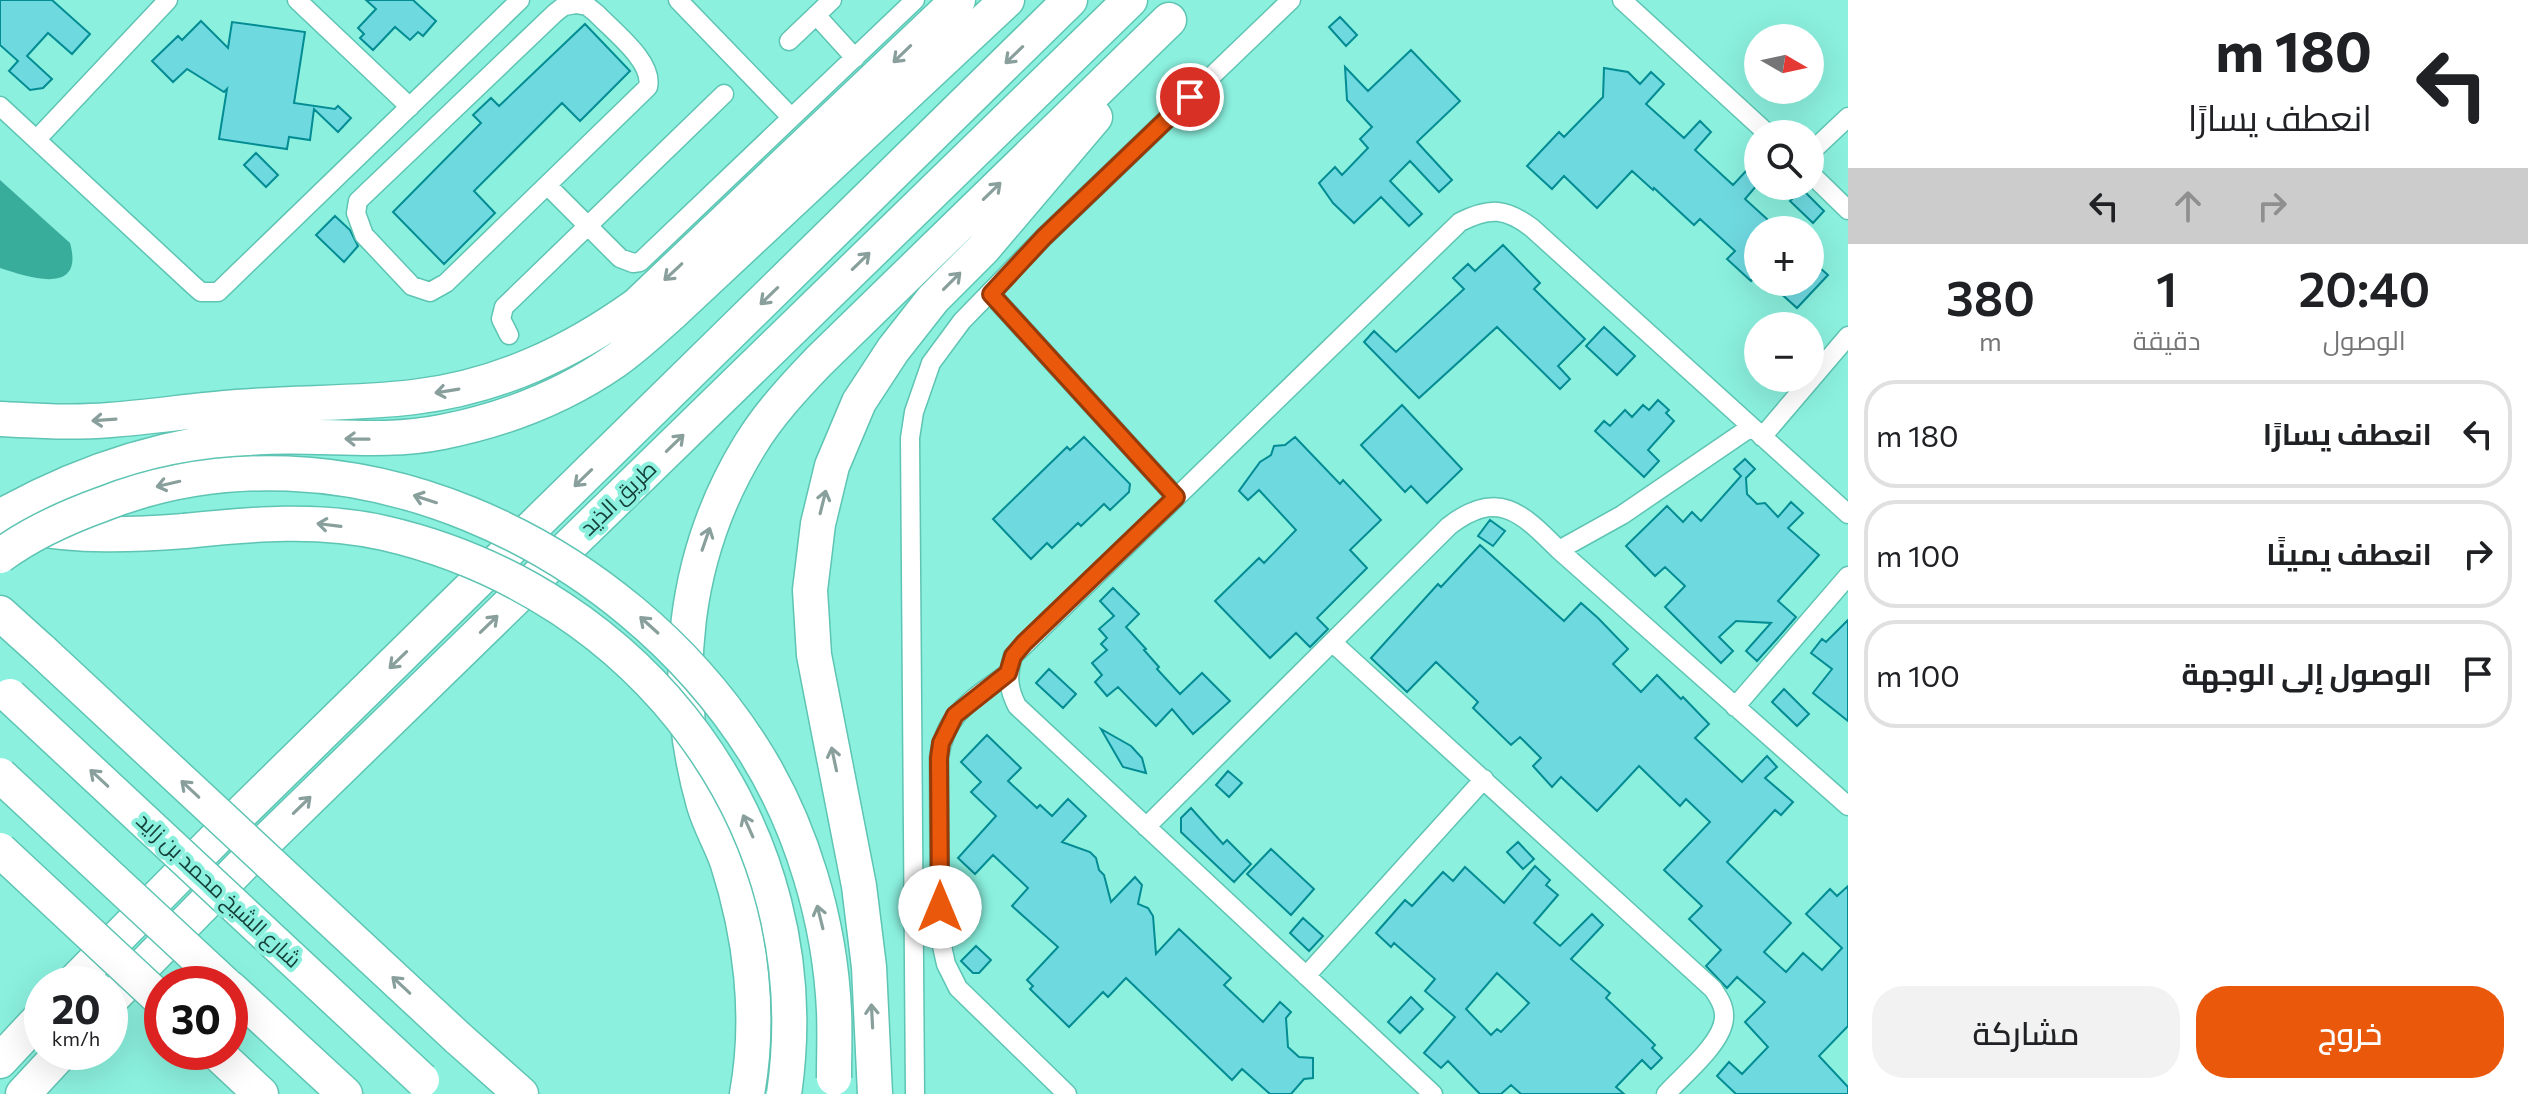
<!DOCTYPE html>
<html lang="ar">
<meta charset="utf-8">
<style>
:root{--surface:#fff;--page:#f2f2f2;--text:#202124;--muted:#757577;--line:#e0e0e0;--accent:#ea580c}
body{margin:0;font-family:Commissioner,Cairo,sans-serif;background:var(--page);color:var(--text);direction:rtl;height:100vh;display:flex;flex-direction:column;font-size:30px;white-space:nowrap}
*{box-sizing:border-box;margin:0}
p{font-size:26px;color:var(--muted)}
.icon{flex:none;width:44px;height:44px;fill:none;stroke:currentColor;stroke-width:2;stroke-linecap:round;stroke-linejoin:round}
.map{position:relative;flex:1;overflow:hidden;direction:ltr}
.sheet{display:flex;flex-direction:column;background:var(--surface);width:680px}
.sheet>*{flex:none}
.hud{background:#fff;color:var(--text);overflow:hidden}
.needle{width:52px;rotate:99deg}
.controls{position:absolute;left:1744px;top:24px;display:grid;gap:16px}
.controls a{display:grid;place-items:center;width:80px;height:80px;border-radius:50%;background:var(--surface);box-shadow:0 8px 32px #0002;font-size:40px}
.speed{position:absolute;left:24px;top:966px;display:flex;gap:16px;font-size:40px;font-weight:700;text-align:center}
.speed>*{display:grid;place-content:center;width:104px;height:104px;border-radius:50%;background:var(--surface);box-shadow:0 8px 32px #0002;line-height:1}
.speed small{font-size:20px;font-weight:400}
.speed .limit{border:12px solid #d22;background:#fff;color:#111}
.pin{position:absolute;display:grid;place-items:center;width:68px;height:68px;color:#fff;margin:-34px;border:4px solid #fff;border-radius:50%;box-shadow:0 2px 8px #0007}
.me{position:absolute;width:88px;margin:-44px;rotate:0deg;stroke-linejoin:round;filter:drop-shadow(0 0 6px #0008)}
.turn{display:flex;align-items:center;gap:28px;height:168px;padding:0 24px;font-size:36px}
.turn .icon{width:104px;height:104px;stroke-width:2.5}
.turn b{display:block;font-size:56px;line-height:68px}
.lanes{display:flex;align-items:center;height:76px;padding:0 24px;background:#0003;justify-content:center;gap:40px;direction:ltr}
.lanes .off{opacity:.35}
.eta{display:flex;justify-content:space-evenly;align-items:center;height:136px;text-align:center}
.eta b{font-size:48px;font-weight:600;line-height:56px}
.cta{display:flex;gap:16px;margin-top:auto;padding:16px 24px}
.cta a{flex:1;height:92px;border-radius:32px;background:var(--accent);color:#fff;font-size:32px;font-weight:600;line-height:92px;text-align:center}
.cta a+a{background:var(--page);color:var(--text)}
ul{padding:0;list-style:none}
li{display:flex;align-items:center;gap:24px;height:108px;margin:0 16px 12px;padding:0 8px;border:4px solid var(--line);border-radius:32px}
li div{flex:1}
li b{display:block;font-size:30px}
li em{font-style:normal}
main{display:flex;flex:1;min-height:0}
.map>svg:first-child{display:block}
.water{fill:#39ad9c}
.building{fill:#6fd9e0;stroke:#038c93;stroke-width:2;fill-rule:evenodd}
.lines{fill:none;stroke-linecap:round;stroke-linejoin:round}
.minor-casing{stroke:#5ec4b3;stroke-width:21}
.motorway-casing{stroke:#5ec4b3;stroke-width:37}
.minor{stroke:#fff;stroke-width:18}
.motorway{stroke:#fff;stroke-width:34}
.motorway-bridge-casing{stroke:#5ec4b3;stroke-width:37;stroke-linecap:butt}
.motorway-bridge{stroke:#fff;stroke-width:34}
.oneway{stroke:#899f9c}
.route-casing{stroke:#983908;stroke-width:20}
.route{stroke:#ea580c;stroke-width:14}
.labels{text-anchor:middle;stroke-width:8;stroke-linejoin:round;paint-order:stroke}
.street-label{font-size:22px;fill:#133f38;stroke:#8bf0de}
</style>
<main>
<section class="sheet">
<div class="hud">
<div class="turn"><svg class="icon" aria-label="left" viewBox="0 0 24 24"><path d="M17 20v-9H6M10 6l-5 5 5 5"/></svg><div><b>180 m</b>انعطف يسارًا</div></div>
<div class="lanes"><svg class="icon" aria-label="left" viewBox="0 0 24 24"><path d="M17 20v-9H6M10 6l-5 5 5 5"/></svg><svg class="icon off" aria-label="ahead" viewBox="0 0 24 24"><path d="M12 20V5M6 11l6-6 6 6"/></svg><svg class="icon off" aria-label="right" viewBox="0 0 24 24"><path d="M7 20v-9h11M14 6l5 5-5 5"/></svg></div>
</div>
<div class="eta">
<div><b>20:40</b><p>الوصول</p></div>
<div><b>1</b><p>دقيقة</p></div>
<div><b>380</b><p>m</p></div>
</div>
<ul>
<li><svg class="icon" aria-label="left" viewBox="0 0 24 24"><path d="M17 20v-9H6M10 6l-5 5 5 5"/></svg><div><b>انعطف يسارًا</b></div><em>180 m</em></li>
<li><svg class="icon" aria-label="right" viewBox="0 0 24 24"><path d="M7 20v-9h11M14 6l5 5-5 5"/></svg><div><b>انعطف يمينًا</b></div><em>100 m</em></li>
<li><svg class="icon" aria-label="arrive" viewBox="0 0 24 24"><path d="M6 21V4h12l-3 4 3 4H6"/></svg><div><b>الوصول إلى الوجهة</b></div><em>100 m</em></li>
</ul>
<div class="cta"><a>خروج</a><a>مشاركة</a></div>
</section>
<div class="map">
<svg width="1848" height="1094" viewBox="0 0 1848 1094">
<rect width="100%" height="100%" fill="#8bf0de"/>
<!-- water -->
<path class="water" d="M0,180L70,243C85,297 28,277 0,268Z"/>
<!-- building -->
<path class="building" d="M0,0H52L90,34L72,54L48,33L27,56L52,79L43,88L30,90L9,71L18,61L0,45Z
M366,0H413L436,21L423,36L418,32L410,40L395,27L373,50L360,38L364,34L358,28L376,9Z
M1340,17L1357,35L1346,46L1329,27Z
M201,21L228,48L232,22L305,32L294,103L335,109L338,106L351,118L338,132L314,109L310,140L289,137L287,149L219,139L227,89L224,92L187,69L173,82L152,61L178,36L182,40Z
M585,24L630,71L580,121L562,103L474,191L495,213L444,264L393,212L481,123L473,115L491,98L499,106Z
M1411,50L1460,101L1417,142L1452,180L1439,192L1410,161L1390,181L1422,214L1409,226L1381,197L1354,223L1333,203L1319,183L1335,167L1342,175L1368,148L1360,139L1372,127L1347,100L1345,67L1368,91Z
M1604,68L1628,72L1640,84L1651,72L1664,84L1646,104L1684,138L1700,121L1711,132L1695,150L1733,185L1746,171L1758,184L1745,199L1779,230H1758V273L1751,281L1727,259L1735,251L1700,219L1694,225L1654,188L1653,190L1632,171L1597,208L1564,176L1552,189L1527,166L1559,132L1564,137L1603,97Z
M256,153L278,175L266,187L244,165Z
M1802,189L1824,211L1813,223L1790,201Z
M335,216L350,230L358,246L344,262L316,235Z
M1503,245L1540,283L1534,289L1585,339L1558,366L1570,379L1560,389L1497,327L1419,398L1364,342L1374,331L1396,352L1464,289L1453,278L1468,264L1475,271Z
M1810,259L1828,275L1797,308L1768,282H1810Z
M1604,327L1635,356L1617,375L1586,346Z
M1658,400L1669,410L1666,413L1674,421L1648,450L1659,461L1644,477L1595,431L1604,421L1610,426L1625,410L1632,417L1643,405L1649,410Z
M1402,405L1462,469L1427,503L1411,486L1405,492L1361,445Z
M1084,437L1130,484L1129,492L1110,510L1104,504L1081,526L1078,523L1052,548L1047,543L1031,559L993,519L1067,447L1070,450Z
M1295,437L1340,484L1343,480L1381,520L1350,550L1367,568L1317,618L1328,629L1310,647L1296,633L1270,658L1215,601L1259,558L1264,563L1296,530L1259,490L1248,500L1239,491L1260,462L1271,455L1274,446L1285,445Z
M1745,459L1755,469L1746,478L1747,494L1757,504L1765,503L1778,517L1791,502L1803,513L1788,528L1819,555L1778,601L1796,617L1776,640L1757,661L1746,651L1771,623L1736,621L1719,637L1733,651L1721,663L1665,607L1685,586L1665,567L1655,576L1626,546L1667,506L1683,522L1692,512L1701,521L1741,476L1734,469Z
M1490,520L1505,531L1493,546L1478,536Z
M1480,545L1564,621L1581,603L1598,618L1628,649L1613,664L1641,692L1657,675L1681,699L1683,697L1709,724L1695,738L1742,782L1767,756L1777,767L1765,778L1793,802L1781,815L1775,810L1727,862L1791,923L1764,952L1786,972L1803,953L1822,970L1842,948L1806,914L1830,889L1837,896L1848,886V1026L1819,1056L1848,1087V1094H1736L1717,1076L1729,1062L1742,1074L1768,1047L1745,1022L1765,1002L1737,977L1727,988L1706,966L1721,950L1689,919L1702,906L1664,870L1710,822L1686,799L1680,806L1639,766L1597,811L1561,777L1552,787L1533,766L1541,758L1520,737L1511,745L1473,708L1478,702L1436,662L1407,692L1371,658L1438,584L1441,587Z
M1113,588L1139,614L1126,627L1146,649L1144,650L1159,667L1157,669L1180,694L1202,673L1230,701L1193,734L1172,709L1156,726L1118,687L1107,696L1095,682L1102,675L1092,663L1107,650L1101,644L1107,638L1099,629L1114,616L1100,601Z
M1848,620V721L1813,693L1832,669L1811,653L1822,639L1826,642Z
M1049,669L1076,694L1063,708L1036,683Z
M1784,689L1809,714L1797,726L1772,702Z
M1101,729L1131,746L1142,758L1146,773L1123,767Z
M987,735L1021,768L1008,781L1037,808L1040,805L1052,816L1068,799L1086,816L1062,842L1090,852L1096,858L1099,870L1104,875L1111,902L1135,877L1142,885L1138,904L1148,908L1153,916L1156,954L1179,929L1231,978L1224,985L1263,1022L1280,1002L1291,1012L1286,1018L1288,1047L1299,1057L1313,1058V1078L1304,1079L1291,1094H1270L1242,1069L1232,1080L1126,978L1108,997L1103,992L1069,1027L1030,989L1033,986L1027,980L1058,947L1012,906L1028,888L993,855L975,874L958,858L996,816L971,792L981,782L961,762Z
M1228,771L1242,783L1229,797L1216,785Z
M1191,808L1223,844L1227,840L1251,864L1234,882L1181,832V818Z
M1518,842L1534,859L1523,869L1507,852Z
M1271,849L1314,889L1291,915L1247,874Z
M1535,866L1550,880L1546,885L1558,895L1534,923L1560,946L1592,914L1603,925L1571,959L1610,993L1606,998L1647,1037L1655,1045L1652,1048L1662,1058L1651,1069L1642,1060L1616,1087L1624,1094H1521L1511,1085L1501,1094H1480L1448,1061L1441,1068L1424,1053L1455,1017L1425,991L1435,979L1394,943L1391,947L1376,933L1405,900L1412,906L1443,872L1453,881L1465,867L1504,903ZM1497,973L1529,1003L1501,1032L1497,1029L1491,1035L1466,1009Z
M1303,918L1323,936L1309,951L1290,933Z
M976,946L991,960L979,973H973L961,961Z
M1411,997L1423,1009L1400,1033L1388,1022Z"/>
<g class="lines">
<defs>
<path id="minor" d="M297,0L410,107
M678,0L791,117
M1622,0L1768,134
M576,4L587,6L596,13C613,31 654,62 648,87L446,283L430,292L412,286L364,235L356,213L358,201L555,13L564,6Z
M816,15L855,58
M789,41L832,0
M0,106L193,285L201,292H218L520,0
M37,139L168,0
M1810,153L1848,117
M1810,173L1848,210
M548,186L620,258L633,263L640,262L915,0
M991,294L1176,497
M509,335L501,319L504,307L724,94
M1762,437L1848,336
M1559,550L1622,515L1751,427
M1332,642L1713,989C1719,998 1725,1007 1724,1018C1723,1043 1682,1076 1666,1094
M1008,673C974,699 945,712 939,758L940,937L946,964L958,988L1067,1094
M1735,707L1848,576
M1146,827L1449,526C1498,488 1522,513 1559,550L1848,806
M1306,976L1484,779
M915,1094L910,438L914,412L931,363L962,321L1044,237L1291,0
M1433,1094L1017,706C1008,688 1007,676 1013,656L1460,222C1490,207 1506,208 1532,228L1848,514"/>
<path id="motorway" d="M0,419C37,421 73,423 110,420C152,417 195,410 237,407C296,402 356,404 414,397C498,387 570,353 637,305L958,0
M0,517C82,471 171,442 265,437C325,434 383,444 442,432C503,420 563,397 615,361C635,347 653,330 671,314L1007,0
M26,527C80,537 131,535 185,531
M0,613L42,651
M72,984L238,816L1070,0
M230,988L345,1094
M110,1000L261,846L1130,0
M458,1038L521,1094
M216,1052L261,1094
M0,1061L42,1016
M23,1094L62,1052
M747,1094C761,1017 751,935 727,861C720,842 710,825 704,805C669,683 683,554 750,445C769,414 794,387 819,361L1169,20
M875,1094L869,967L859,886L814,655L810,590L818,524L832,466L859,402L893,350L933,299L983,249L1095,117"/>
</defs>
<!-- minor casing -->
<use href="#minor" class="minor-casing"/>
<!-- motorway casing -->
<use href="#motorway" class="motorway-casing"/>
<!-- minor -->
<use href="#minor" class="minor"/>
<!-- motorway -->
<use href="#motorway" class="motorway"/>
<defs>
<path id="motorway-bridge" d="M185,531C251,524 319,518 384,533C641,592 823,828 784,1094
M0,556C31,533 67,517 103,504C343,410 623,542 755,752C802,827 830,922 834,1011C835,1033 834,1056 834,1078
M42,651L458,1038
M10,696L422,1080
M0,775L225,984
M0,850L162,1001"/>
</defs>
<!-- motorway-bridge casing -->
<use href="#motorway-bridge" class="motorway-bridge-casing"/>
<!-- motorway-bridge -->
<use href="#motorway-bridge" class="motorway-bridge"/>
</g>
<!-- one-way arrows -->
<defs><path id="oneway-shaft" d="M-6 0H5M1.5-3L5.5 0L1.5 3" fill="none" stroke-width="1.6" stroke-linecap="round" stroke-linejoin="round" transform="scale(2)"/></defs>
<g class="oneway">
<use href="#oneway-shaft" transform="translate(902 54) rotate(136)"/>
<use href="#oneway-shaft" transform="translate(1014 55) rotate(136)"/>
<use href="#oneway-shaft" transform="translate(992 191) rotate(-44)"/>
<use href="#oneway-shaft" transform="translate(861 261) rotate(-44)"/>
<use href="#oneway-shaft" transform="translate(673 272) rotate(137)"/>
<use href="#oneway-shaft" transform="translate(952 281) rotate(-45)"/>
<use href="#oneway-shaft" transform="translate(769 296) rotate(136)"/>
<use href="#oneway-shaft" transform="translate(447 391) rotate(171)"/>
<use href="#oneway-shaft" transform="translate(104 420) rotate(176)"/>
<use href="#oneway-shaft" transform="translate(357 439) rotate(-179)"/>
<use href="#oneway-shaft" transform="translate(675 443) rotate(-44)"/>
<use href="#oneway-shaft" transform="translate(583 478) rotate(136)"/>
<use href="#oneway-shaft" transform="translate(168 484) rotate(167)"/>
<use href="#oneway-shaft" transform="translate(425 499) rotate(-162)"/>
<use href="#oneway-shaft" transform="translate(823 502) rotate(-76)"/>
<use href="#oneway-shaft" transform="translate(329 525) rotate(-173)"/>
<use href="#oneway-shaft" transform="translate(706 539) rotate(-71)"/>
<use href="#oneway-shaft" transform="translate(489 624) rotate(-44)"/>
<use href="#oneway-shaft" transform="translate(649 625) rotate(-138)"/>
<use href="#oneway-shaft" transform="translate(398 660) rotate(136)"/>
<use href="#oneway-shaft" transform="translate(834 759) rotate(-102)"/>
<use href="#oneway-shaft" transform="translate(99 778) rotate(-137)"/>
<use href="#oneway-shaft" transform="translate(190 789) rotate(-137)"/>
<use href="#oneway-shaft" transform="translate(302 805) rotate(-44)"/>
<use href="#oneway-shaft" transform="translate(748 826) rotate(-114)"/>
<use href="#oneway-shaft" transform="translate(820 917) rotate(-104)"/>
<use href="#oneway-shaft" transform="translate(401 985) rotate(-137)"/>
<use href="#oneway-shaft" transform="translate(872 1016) rotate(-93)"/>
</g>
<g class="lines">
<defs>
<path id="route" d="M940,907L939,758L941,743L955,715L1008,673L1013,656L1024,643L1176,497L991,294L1044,237L1190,97"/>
</defs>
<!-- route casing -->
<use href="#route" class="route-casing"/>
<!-- route -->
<use href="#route" class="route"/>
</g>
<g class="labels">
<!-- street labels -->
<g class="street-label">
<text transform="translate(618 498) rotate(-44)" y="8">طريق الذيد</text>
<text transform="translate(219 890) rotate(43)" y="8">شارع الشيخ محمد بن زايد</text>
</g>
</g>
</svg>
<div class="controls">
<a><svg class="needle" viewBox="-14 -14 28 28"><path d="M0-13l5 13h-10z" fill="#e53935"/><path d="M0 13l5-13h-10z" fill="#757577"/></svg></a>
<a><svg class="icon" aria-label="search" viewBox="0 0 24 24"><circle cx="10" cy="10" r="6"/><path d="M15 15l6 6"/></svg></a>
<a>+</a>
<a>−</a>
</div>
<div class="speed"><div>20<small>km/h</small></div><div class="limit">30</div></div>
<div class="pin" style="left:1190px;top:97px;background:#d93025"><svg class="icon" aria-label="arrive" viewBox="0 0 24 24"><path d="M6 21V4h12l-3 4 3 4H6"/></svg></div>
<svg class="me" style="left:940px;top:907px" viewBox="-20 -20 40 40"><circle r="19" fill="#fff"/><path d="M0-13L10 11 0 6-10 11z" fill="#ea580c"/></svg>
</div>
</main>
